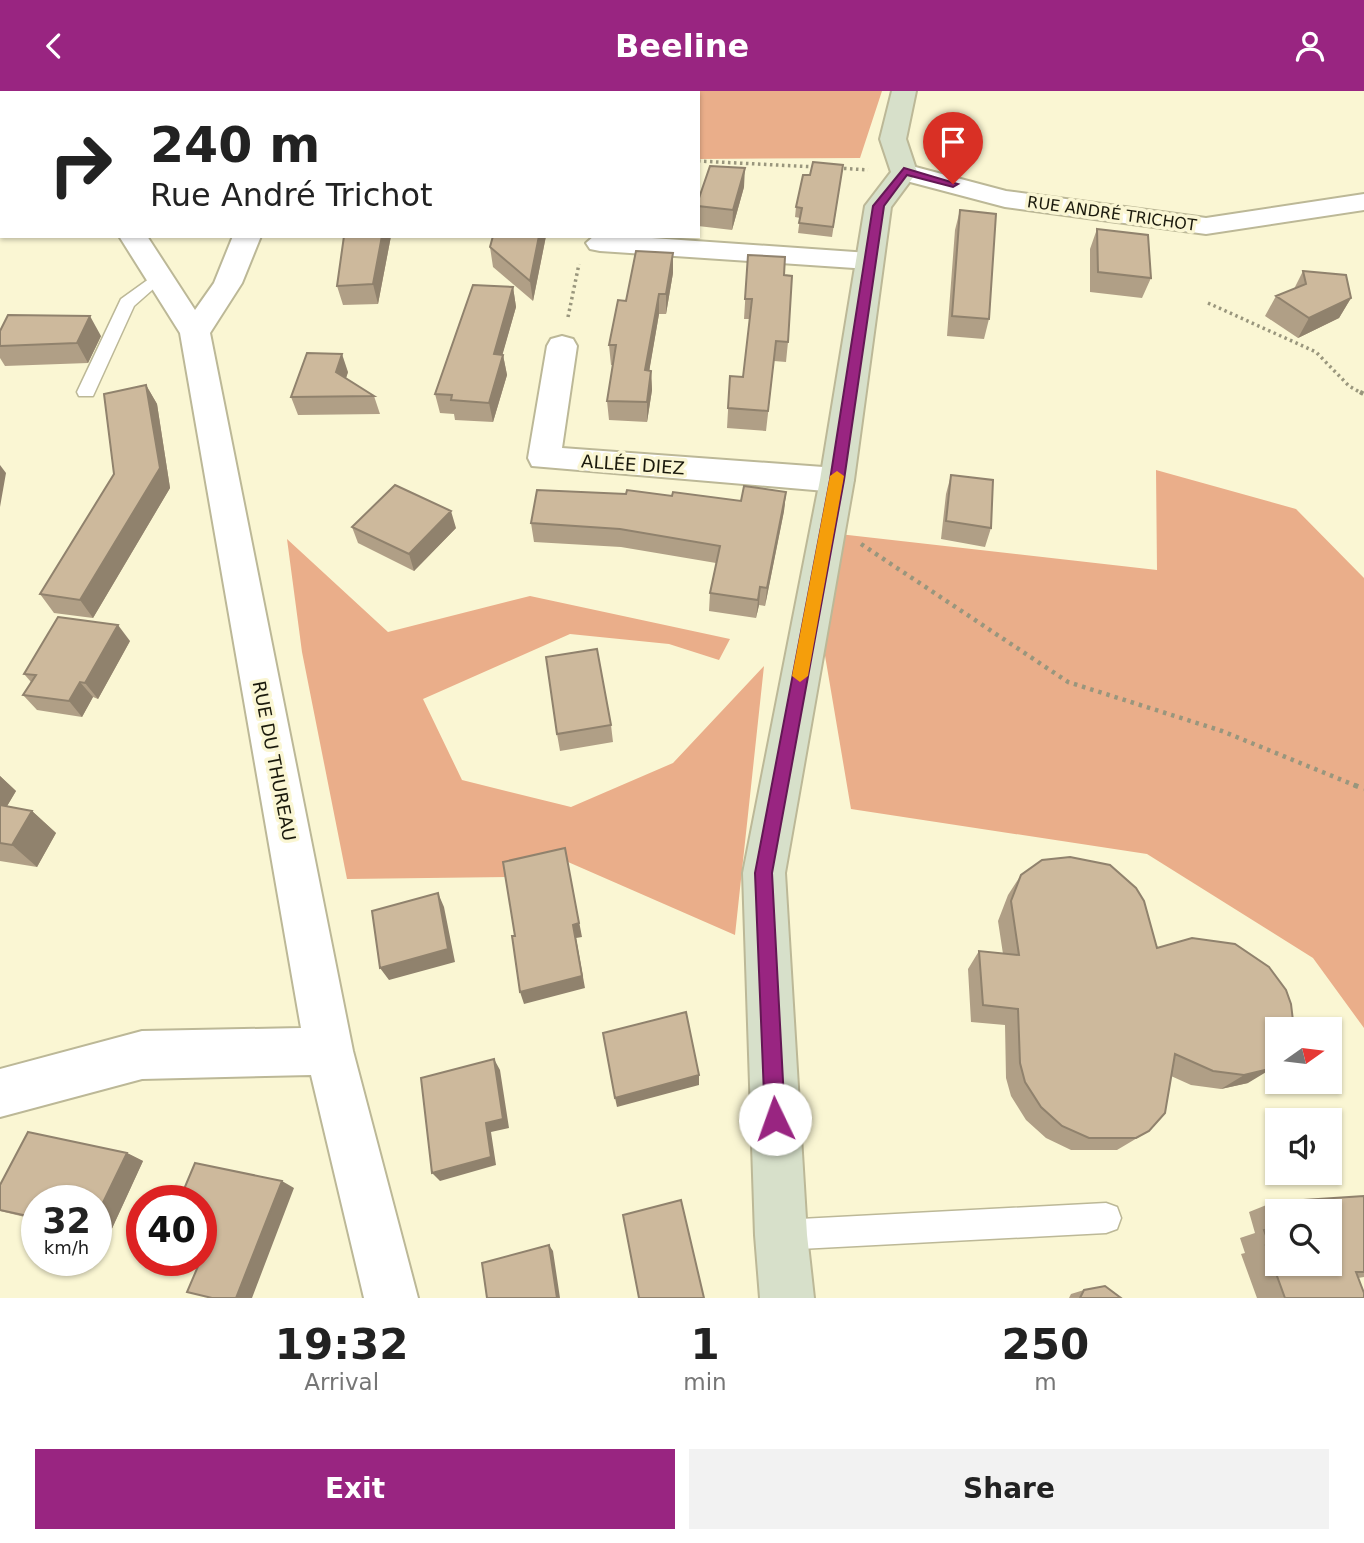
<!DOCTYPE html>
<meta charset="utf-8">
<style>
:root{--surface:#fff;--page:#f2f2f2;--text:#222;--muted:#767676;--accent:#992581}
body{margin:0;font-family:"DejaVu Sans",sans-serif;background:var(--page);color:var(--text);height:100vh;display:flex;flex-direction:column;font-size:26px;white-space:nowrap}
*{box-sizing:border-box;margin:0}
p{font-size:23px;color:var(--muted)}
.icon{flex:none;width:38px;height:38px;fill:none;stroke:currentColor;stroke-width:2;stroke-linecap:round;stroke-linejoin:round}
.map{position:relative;height:1207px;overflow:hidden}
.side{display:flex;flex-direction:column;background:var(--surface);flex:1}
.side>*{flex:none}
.banner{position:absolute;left:0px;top:0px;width:700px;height:147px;box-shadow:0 2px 5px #0004;background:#fff;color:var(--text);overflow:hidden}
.needle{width:46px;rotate:76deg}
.buttons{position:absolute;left:1265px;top:926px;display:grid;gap:14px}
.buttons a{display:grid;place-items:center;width:77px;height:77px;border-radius:0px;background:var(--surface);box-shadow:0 2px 5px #0004;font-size:35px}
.speed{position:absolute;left:21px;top:1094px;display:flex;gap:14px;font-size:35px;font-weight:700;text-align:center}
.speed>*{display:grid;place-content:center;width:91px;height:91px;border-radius:50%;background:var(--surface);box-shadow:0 2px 5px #0004;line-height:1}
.speed small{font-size:18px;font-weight:400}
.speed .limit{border:10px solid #d22;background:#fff;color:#111}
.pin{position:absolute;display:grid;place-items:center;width:60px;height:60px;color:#fff;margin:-72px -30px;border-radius:50% 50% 50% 0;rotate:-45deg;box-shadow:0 0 7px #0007}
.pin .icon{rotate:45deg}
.me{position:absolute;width:77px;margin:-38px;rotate:357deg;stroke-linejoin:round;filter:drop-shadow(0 0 5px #0008)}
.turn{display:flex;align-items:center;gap:24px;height:147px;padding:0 35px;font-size:32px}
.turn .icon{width:91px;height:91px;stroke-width:2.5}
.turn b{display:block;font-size:49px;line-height:60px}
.eta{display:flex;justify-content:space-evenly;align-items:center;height:119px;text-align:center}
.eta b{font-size:42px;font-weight:700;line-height:49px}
.action{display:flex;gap:14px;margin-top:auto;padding:14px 35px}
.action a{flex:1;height:80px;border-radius:0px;background:var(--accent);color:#fff;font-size:28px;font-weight:700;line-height:80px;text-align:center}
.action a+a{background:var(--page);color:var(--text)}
header{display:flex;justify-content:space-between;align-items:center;height:91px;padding:0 35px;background:var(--accent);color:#fff;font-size:32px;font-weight:700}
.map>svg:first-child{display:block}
.forest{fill:#eaae8a}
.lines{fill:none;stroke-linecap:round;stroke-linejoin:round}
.lane-casing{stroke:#bcb897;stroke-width:3}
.street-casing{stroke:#bcb897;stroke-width:4}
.secondary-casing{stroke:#bcb897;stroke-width:4}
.path-far2{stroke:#99967d;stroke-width:3.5;stroke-dasharray:2.5 3.5;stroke-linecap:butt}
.path-far1{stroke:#99967d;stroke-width:4.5;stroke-dasharray:3.5 5;stroke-linecap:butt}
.path{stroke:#99967d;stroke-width:5;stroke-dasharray:4.5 6;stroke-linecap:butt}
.lane{fill:#fff;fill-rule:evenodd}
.street{fill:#fff;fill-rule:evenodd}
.secondary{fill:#d7e0ca;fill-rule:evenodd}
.wall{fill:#b09f86;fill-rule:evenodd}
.shaded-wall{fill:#90826d}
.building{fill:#cdb99c;stroke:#90826d;stroke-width:2}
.route{fill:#992581;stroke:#631854;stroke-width:2}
.slow{fill:#f59e0b}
.labels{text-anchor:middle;stroke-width:7;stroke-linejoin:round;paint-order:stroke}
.far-street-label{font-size:16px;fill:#1b1a0d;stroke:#faf6d3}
.street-label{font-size:18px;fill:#1b1a0d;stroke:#faf6d3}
</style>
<header><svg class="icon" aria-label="back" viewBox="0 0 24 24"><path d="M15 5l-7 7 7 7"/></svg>Beeline<svg class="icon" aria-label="person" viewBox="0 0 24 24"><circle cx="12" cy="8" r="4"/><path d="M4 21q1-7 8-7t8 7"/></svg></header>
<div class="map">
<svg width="1364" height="1207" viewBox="0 0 1364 1207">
<rect width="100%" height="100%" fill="#faf6d3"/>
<!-- forest -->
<path class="forest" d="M296,0H882L860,67L698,68V2Z
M1156,379L1296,418L1364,487V937L1313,867L1147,763L851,718L820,535L839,443L1157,479Z
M287,448L388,541L530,505L730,548L719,569L669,553L570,543L423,608L462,689L571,716L673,672L764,575L735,844L568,771L508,786L347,788L302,561Z"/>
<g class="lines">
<defs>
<path id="lane" d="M160,180L168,185L134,215L93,305H79L77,301L121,208Z
M1106,1112L1117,1116L1121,1127L1117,1138L1106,1142L781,1159L770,1155L766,1144L770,1133L781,1129Z"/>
<path id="street" d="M25,0H49V2H25Z
M295,0H319L294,2Z
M904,73L1006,100L1206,127L1364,103V119L1206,143L1005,116L895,87L891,81L895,75Z
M119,145H147L195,219L214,192L233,145H261L242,192L210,242L353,960L418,1207H364L311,984L142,988L0,1026V978L142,940L301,937L180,242Z
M623,145L869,162L879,164L883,170L879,176L869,178L600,160L590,158L586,152L594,145Z
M562,245L573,248L577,255L562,357L837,377L849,381L854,389L849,397L837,401L532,375L528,367L547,255L551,248Z"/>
<path id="secondary" d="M892,0H916L906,48L917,81L891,116L854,389L785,782L807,1144L814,1207H760L755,1144L743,782L820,389L865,115L891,81L880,48Z"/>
</defs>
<!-- lane casing -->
<use href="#lane" class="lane-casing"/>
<!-- street casing -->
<use href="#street" class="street-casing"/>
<!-- secondary casing -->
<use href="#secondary" class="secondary-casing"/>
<!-- path-far2 -->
<path class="path-far2" d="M0,43L2,39
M698,70L816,76
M838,77L868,79
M1208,212L1316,261L1349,295L1363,303
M568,226L579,173"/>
<!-- path-far1 -->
<path class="path-far1" d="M1360,301L1364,303
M861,453L1068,591L1222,640L1359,696"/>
<!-- path -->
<path class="path" d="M1354,694L1364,698"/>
<!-- lane -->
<use href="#lane" class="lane"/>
<!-- street -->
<use href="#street" class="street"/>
<!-- secondary -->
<use href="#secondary" class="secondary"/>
</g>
<!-- wall -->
<path class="wall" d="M843,74L832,146L798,142L800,127L795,126L796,116L810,84Z
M744,96L732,139L698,135V110Z
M960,119L989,228L984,248L947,245L955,139Z
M1097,138L1151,187L1142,207L1090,201V158Z
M186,145H213L187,147Z
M344,145H391L378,213L343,214L337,195Z
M546,145L533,210L493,176L490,156Z
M748,164L784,184L788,251L786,271L774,270L766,340L727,337L730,285L743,286L750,228H744Z
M1303,180L1351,207L1339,227L1298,247L1265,225L1276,205L1294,198Z
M673,182L666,223H659L649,280H651L652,299L647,331L609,329L607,310L613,274H611L609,254L626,210Z
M513,196L516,216L502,264H503L507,284L493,331L455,329L454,323L440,322L435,303Z
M0,240L101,245L88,272L5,275L0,267Z
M348,281L346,287L374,305L380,323L298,324L291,306Z
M146,294L157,313L170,397L93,527L54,522L40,503L114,383Z
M951,384L991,437L985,456L941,448L946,403Z
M786,401L784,420L765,515L759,514L756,527L709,520L710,502L716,472L621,456L534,451L531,432L626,403L672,405L741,410Z
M352,436L456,437L414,480L358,452Z
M130,550L98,608L93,606L82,626L37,619L23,604L31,591L24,583Z
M611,634L613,651L560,660L557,643Z
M0,685L16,700L7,715L32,720L56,742L37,776L0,770Z
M1021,784L1157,857L1192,847L1248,992L1221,998L1191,994L1171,985L1149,1040L1117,1059H1071L1046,1047L1026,1029L1011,1005L1006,987L1005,934L971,931L968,878L979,860L1003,863L998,830L1008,804Z
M127,1062L143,1070L109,1144L96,1142V1110H37V1129L0,1120V1094Z
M1364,1105V1186L1358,1187L1364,1207H1257L1241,1163L1245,1162L1240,1147L1255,1142L1249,1121L1274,1111ZM1278,1120L1330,1172H1278Z
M1084,1199L1121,1207H1069L1071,1203Z"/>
<!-- shaded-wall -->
<path class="shaded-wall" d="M163,0H174V2H163Z
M745,77L744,96L732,139L733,119Z
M382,145H391L378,213L373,193Z
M539,145H546L533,210L530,190Z
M673,162V182L666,223V203Z
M513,196L516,216L497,283L494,263Z
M659,203V223L646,299L645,279Z
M1351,207L1339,227L1298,247L1309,227Z
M90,225L101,245L88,272L77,252Z
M342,263L348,281L342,299L336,281Z
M503,264L507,284L493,331L489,312Z
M651,280L652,299L647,331V311Z
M146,294L157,313L170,397L93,527L80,509Z
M0,374L6,382L0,416Z
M786,401L784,420L765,515L767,497Z
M451,420L456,437L414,480L409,463Z
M760,496L759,514L756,527L758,509Z
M118,534L130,550L98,608L85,592Z
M80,591L93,606L82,626L69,610Z
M0,685L16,700L0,727Z
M32,720L56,742L37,776L12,754Z
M565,757L582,846L576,847L585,897L524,913L520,901L573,834Z
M438,802L444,816L455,871L389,889L380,877Z
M494,968L500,979L509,1037L491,1041L496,1074L440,1090L432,1082Z
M1273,977L1248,992L1221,998L1244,984Z
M699,984V994L617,1016L615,1007Z
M127,1062L143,1070L109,1144L96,1140V1126Z
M282,1090L294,1097L252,1207H236Z
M549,1154L553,1160L560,1207H557Z"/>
<!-- building -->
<path class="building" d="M132,0H163V2H132Z
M813,71L843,74L833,136L799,132L802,117L796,116L803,84H810Z
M710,75L745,77L733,119L698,115V110Z
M960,119L996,123L989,228L952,225Z
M1097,138L1148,144L1151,187L1098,181Z
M344,145H382L373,193L337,195Z
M493,145H539L530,190L490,156Z
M636,160L673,162L666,203H659L645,279L651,280L647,311L607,310L616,254H609L618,209L626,210Z
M748,164L785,166L784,184L792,185L788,251L776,250L768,320L728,317L730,285L743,286L752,208H745Z
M1303,180L1346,184L1351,207L1309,227L1276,205L1306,193Z
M473,194L513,196L494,263L503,264L489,312L451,309L452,304L435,303Z
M8,224L90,225L77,252L0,255V240Z
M307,262L342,263L336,281L374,305L291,306Z
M146,294L160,377L80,509L40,503L114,383L104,303Z
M951,384L993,389L991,437L946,430Z
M395,394L451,420L409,463L352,436Z
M744,395L786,401L767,497L760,496L758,509L710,502L720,455L620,438L531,432L537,399L626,403L627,399L672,405L673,401L741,410Z
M58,526L118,534L85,592L80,591L69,610L23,604L36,584L24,583Z
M597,558L611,634L557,643L546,566Z
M0,714L32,720L12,754L0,752Z
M565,757L579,832L573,834L582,885L520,901L512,845H515L503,771Z
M1070,766L1110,774L1136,797L1144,810L1157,857L1192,847L1235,853L1269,876L1286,899L1291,913L1294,938H1278V973L1273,977L1244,984L1213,980L1175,963L1165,1022L1149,1040L1136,1047H1089L1062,1035L1041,1016L1025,991L1020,972L1018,918L983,914L979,860L1019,864L1011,810L1021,784L1042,769Z
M438,802L448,858L380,877L372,820Z
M686,921L699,984L615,1007L603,942Z
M494,968L503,1028L486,1032L491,1066L432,1082L421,987Z
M28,1041L127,1062L96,1126V1110H37V1127L0,1119V1094Z
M195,1072L282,1090L236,1207H212L187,1201L205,1159L201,1158V1110H179Z
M1364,1105V1181H1356L1364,1202V1207H1285L1266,1155L1270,1156L1264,1139L1278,1137V1172H1330V1120H1278V1123L1274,1111Z
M681,1109L704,1207H639L623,1124Z
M549,1154L557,1207H487L482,1172Z
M1105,1195L1121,1207H1080L1084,1199Z"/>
<!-- route -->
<path class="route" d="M904,77L958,93L953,96L907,84L884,115L844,389L772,782L785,1028L782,1035L775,1038L768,1035L765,1028L755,782L830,389L873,115Z"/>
<!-- slow -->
<path class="slow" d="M837,380L844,385L808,585L800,591L792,585L830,385Z"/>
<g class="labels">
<!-- far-street labels -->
<g class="far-street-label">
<text transform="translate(1112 122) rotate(8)" y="6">RUE ANDRÉ TRICHOT</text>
</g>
<!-- street labels -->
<g class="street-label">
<text transform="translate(633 374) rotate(4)" y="6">ALLÉE DIEZ</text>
<text transform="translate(274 670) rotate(79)" y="6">RUE DU THUREAU</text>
</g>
</g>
</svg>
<div class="buttons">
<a><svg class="needle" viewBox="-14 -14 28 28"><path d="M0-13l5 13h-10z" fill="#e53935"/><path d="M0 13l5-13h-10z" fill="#767676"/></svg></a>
<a><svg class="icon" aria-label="sound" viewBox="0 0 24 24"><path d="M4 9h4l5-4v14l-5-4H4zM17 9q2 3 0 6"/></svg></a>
<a><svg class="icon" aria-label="search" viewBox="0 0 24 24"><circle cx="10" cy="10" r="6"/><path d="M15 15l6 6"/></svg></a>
</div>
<div class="speed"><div>32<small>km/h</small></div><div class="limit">40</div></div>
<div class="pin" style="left:953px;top:93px;background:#d93025"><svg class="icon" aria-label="arrive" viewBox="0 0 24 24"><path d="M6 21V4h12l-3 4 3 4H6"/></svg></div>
<svg class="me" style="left:775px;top:1028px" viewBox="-20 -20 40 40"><circle r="19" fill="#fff"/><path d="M0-13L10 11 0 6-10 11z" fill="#992581"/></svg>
<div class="banner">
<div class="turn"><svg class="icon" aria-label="right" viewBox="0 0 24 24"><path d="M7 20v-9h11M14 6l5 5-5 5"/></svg><div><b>240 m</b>Rue André Trichot</div></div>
</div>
</div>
<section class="side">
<div class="eta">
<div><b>19:32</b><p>Arrival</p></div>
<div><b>1</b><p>min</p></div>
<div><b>250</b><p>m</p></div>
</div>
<div class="action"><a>Exit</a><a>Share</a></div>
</section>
